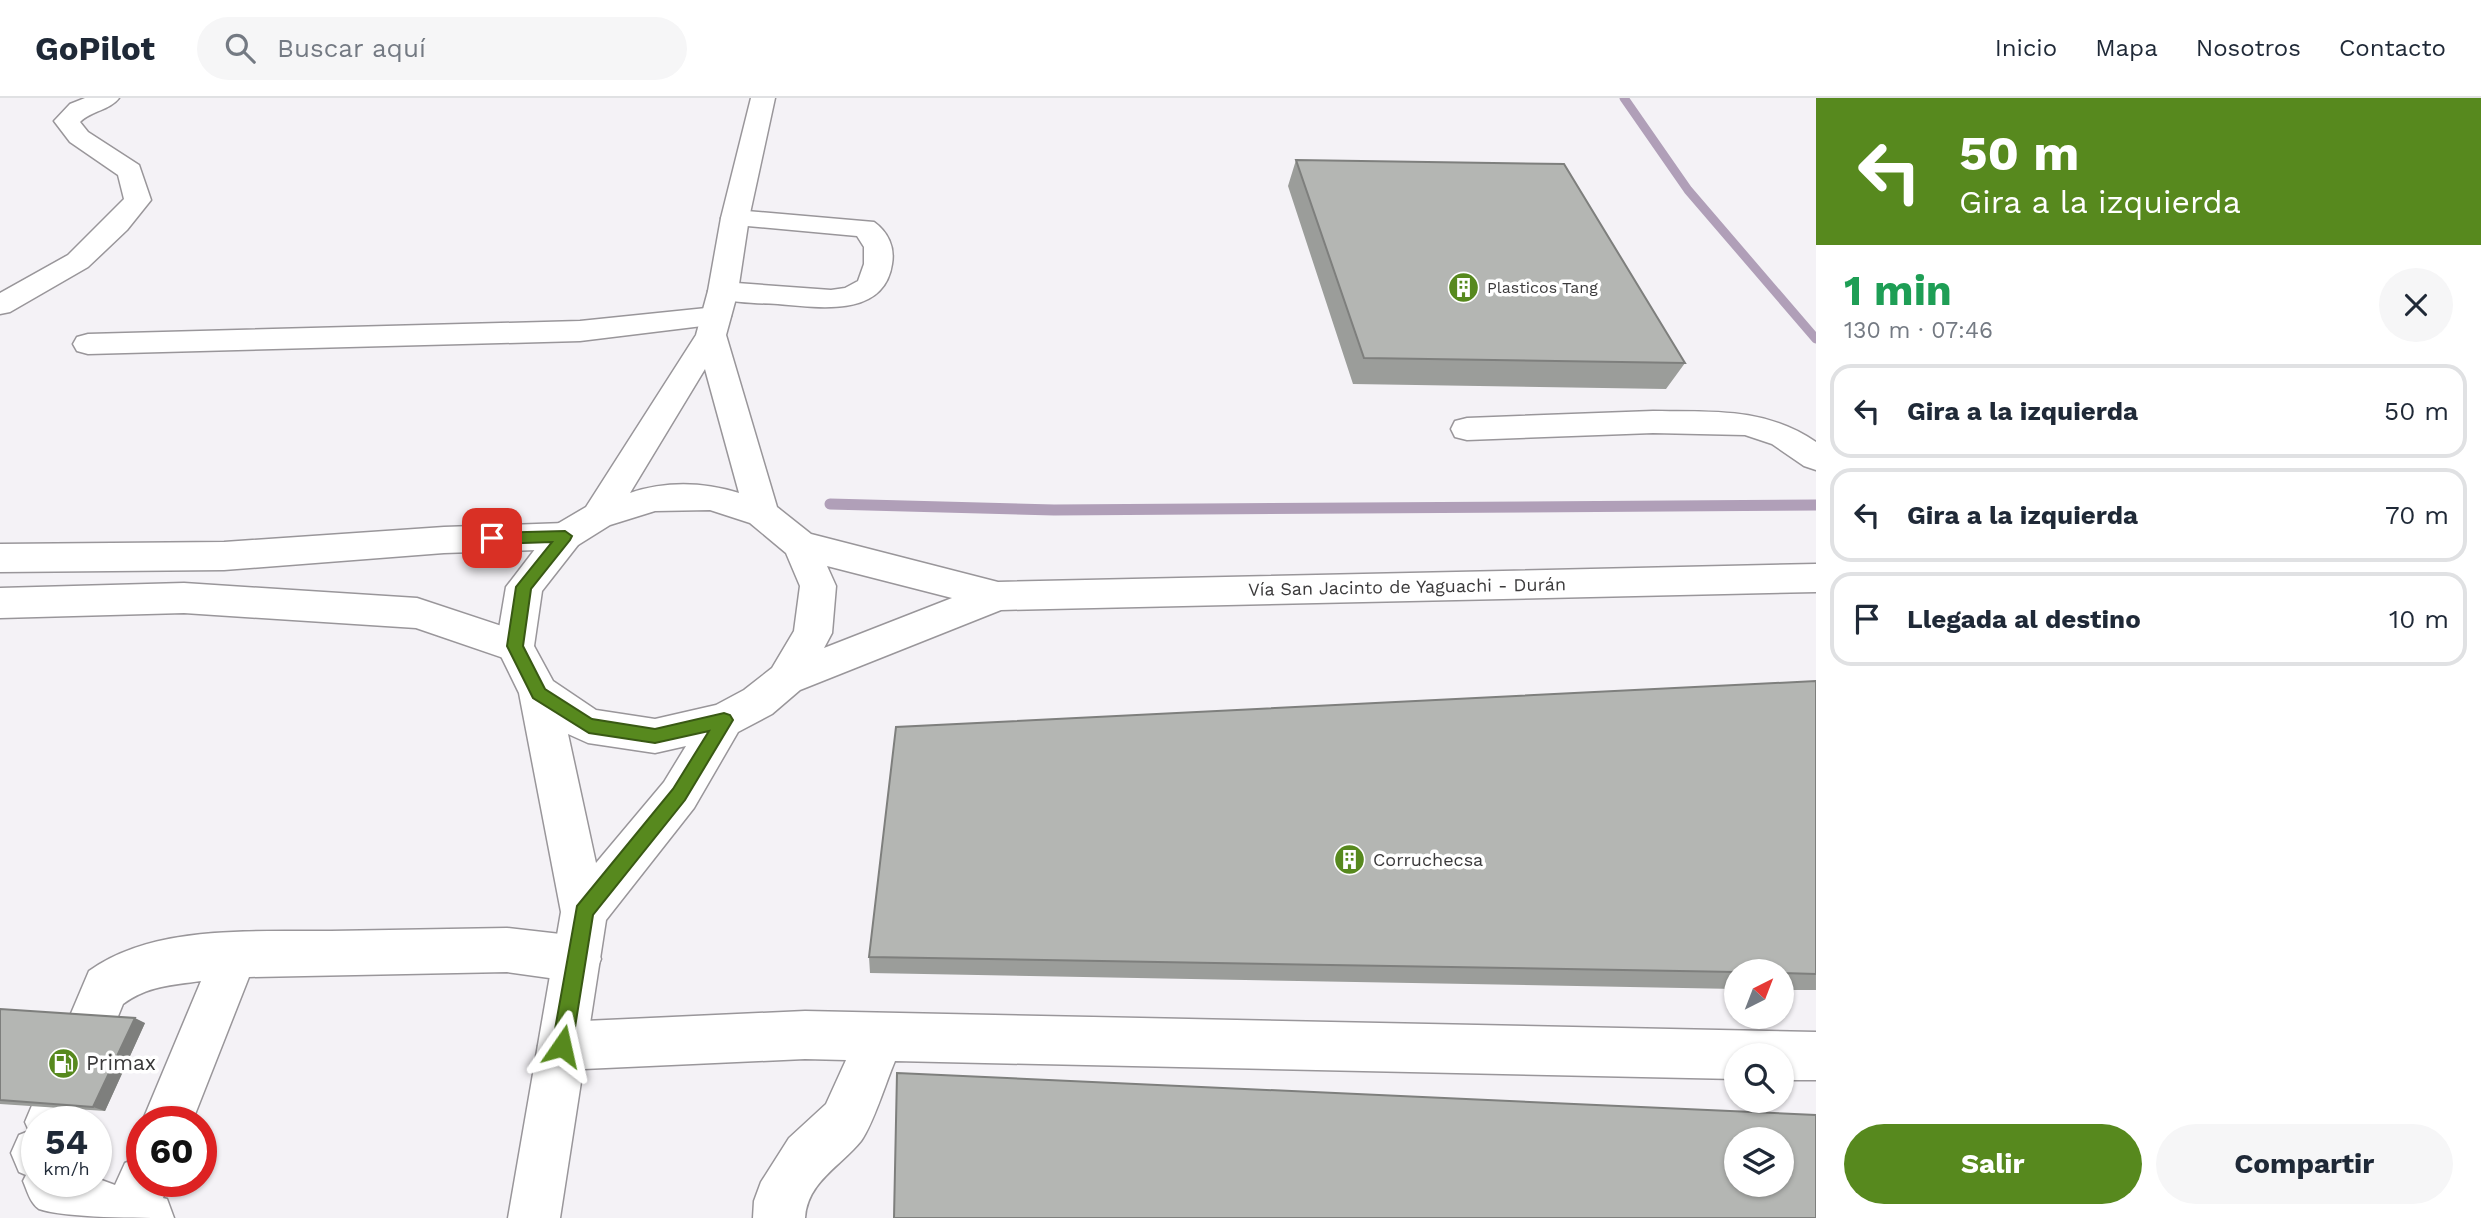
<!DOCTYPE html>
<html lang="es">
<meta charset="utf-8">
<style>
:root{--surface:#fff;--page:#f6f6f7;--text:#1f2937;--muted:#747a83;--line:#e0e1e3;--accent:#57891e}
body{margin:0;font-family:"Work Sans",sans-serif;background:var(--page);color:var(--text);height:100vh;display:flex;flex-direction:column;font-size:26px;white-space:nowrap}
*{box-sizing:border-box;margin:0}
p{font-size:23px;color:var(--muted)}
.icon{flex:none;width:38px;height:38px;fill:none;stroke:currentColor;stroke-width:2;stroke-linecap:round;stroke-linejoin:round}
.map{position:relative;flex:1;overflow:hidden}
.details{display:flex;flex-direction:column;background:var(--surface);width:665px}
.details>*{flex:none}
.top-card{background:#57891e;color:#fff;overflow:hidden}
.needle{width:46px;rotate:42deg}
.fabs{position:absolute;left:1724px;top:861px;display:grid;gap:14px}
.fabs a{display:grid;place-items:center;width:70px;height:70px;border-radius:50%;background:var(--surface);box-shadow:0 2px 5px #0004;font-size:35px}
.speed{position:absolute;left:21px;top:1008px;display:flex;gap:14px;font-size:35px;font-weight:700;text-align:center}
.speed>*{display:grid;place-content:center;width:91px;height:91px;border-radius:50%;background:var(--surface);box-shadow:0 2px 5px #0004;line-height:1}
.speed small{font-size:18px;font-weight:400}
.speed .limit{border:10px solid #d22;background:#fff;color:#111}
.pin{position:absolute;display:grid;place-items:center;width:60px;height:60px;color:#fff;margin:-30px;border-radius:14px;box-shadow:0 4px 10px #0006}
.me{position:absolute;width:77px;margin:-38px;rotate:11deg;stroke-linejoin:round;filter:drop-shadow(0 0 5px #0008)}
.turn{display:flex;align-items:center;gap:24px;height:147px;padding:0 28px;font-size:32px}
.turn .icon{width:91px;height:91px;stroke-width:2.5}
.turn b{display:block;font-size:49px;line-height:60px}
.round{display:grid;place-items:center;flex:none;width:74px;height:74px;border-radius:37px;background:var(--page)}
.summary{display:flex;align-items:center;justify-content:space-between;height:119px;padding:0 28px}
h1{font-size:42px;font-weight:700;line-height:52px;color:#1e9e55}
.primary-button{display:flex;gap:14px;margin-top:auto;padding:14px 28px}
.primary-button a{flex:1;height:80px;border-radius:42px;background:var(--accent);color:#fff;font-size:28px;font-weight:700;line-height:80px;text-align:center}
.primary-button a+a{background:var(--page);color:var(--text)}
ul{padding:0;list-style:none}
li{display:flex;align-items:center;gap:21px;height:94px;margin:0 14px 10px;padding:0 14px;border:4px solid var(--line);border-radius:21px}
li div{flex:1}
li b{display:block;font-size:26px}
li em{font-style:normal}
header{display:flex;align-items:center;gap:42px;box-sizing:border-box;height:98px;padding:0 35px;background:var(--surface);border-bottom:2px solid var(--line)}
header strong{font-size:33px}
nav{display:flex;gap:38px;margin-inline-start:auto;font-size:24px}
.search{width:490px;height:63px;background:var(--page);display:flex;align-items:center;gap:18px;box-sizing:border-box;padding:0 24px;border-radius:38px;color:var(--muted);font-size:26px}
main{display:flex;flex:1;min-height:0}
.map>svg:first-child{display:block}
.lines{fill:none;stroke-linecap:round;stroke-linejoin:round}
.stream-far1{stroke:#b09fb8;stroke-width:9}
.stream{stroke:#b09fb8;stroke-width:11}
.minor-casing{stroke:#99969a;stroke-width:3}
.major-casing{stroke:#99969a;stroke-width:3}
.minor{fill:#fff;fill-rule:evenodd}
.major{fill:#fff;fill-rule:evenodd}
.wall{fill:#9b9d9a}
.shaded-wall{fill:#7e7f7d}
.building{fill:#b4b6b3;stroke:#7e7f7d;stroke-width:2;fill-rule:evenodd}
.route{fill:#57891e;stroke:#395914;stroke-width:2}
.labels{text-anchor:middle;stroke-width:7;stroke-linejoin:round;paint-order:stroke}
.far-poi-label{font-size:16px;fill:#3b3a3b;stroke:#fff;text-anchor:start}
.street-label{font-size:18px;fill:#3b3a3b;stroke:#fff}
.poi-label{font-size:18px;fill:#3b3a3b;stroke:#fff;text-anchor:start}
.near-poi-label{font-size:21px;fill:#3b3a3b;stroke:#fff;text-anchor:start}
</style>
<header>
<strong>GoPilot</strong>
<div class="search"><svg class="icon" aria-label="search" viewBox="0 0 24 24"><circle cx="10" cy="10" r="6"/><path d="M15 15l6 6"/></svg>Buscar aquí</div>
<nav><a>Inicio</a><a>Mapa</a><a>Nosotros</a><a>Contacto</a></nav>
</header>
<main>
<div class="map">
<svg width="1816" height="1120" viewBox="0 0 1816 1120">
<rect width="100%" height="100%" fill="#f4f2f6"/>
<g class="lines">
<!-- stream-far1 -->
<path class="stream-far1" d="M1624,0L1688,92L1816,241"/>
<!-- stream -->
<path class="stream" d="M830,406L1054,412L1816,407"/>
<defs>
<path id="minor" d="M85,0H119C110,12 91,13 80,24L88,34L139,67L151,102L127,132L88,169L10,214L0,216V195L68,157L124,101L118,77L70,44L54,23L70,6Z
M735,112L874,124C888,134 895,149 892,166C884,221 816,209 778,206C756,205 734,205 713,199L708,193L713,187L723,184L831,192L845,190L858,183L864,166V149L857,138L725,126L721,120L725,114Z
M716,209L727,211L731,218L727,225L580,243L88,256L77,253L73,246L77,239L88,236L580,223Z
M1653,313C1712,314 1765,309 1816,344V372L1804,368L1772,346L1745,337L1653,335L1467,342L1455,339L1451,331L1455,323L1467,320Z
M565,425L578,429L583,438L578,447L565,451L444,455L224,472L0,474V446L224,444L444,429Z
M184,485L417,500L529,537L534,548L529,559L515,564L416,530L184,515L0,520V490Z
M507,830L578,838L594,845L601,861L594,877L578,884L507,874L249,879L192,1024H142L201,883C172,887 147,888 123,906L75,1024H37V1083H96V1080L115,1087L125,1065L142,1058V1083H169L163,1100L167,1101L174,1120C142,1120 64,1120 39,1111C30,1105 27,1092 23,1083L26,1077L19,1074L11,1055L19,1037L29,1033L25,1024L89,873C154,826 254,834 331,833C390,832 448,831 507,830Z
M805,913L1816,934V982H1782V957H1736V981L895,963C886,984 873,1027 861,1043C841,1068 807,1084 805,1120H753L754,1103L761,1084L789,1040L826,1006L846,962L805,961L562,972L545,965L538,948L545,931L562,924Z"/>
<path id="major" d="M751,0H775L749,120L738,193L726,237L777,409L811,436L998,484L1816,466V494L1001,512L800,592L772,616L738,634L694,710L606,822L560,1120H508L561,814L519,595L496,548L506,489L552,429L586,409L696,237L708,193L721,120ZM705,271L739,395C703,384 666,383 630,395ZM710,412L750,425L786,455L800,488L794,533L772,570L744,592L716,607L655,621L596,612L553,583L534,548L542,493L578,447L610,427L655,413ZM827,468L952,500L824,550L832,535L836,488ZM568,636L588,645L655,655L686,648L664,684L596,765Z"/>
</defs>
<!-- minor casing -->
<use href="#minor" class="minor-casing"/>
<!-- major casing -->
<use href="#major" class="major-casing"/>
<!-- minor -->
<use href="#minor" class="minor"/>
<!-- major -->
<use href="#major" class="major"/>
</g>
<!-- wall -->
<path class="wall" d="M1296,62L1685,265L1666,291L1353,286L1288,88Z
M1816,583V892H1782V873H1736V891L870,875L869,859Z
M0,911L145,925L105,1013L0,1006Z"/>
<!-- shaded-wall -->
<path class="shaded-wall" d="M135,920L145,925L105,1013L93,1009Z"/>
<!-- building -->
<path class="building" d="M1296,62L1564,66L1685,265L1364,260Z
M1816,583V876L1782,875V873H1736V874L869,859L896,629Z
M0,911L135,920L93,1009L0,1002Z
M897,975L1816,1017V1120H894ZM1736,1041H1782V1087H1736Z"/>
<!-- route -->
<path class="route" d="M565,433L572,438L570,442L531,491L523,548L545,591L592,621L655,631L724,615L730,617L733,622L685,702L593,817L572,948L569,955L562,958L555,955L552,948L577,808L673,691L709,633L655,645L589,635L533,600L507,548L516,489L552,444L492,446L485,440L492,435Z"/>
<!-- icons -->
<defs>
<symbol id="building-disc" viewBox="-11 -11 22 22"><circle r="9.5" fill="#57891e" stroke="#fff"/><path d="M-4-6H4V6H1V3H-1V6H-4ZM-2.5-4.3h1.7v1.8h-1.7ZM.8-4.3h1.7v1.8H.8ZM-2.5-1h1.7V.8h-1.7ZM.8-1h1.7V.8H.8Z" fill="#fff"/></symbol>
<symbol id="fuel-disc" viewBox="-11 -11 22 22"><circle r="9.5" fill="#57891e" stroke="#fff"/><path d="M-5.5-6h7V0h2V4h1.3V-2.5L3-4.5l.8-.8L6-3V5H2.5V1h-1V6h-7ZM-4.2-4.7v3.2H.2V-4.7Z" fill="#fff"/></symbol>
</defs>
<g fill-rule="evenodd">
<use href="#building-disc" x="1446" y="172" width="35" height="35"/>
<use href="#building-disc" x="1332" y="744" width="35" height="35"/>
<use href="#fuel-disc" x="46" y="948" width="35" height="35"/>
</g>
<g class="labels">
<!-- far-poi labels -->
<g class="far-poi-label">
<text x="1487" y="195">Plasticos Tang</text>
</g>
<!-- street labels -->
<g class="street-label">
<text transform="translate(1407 489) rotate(-1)" y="6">Vía San Jacinto de Yaguachi - Durán</text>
</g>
<!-- poi labels -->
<g class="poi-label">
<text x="1373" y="768">Corruchecsa</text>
</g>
<!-- near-poi labels -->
<g class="near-poi-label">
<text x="86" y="972">Primax</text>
</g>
</g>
</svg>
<div class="fabs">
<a><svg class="needle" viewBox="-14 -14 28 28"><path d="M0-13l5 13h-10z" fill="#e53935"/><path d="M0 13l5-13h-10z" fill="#747a83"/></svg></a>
<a><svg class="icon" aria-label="search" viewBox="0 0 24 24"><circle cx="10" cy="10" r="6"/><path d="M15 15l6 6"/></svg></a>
<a><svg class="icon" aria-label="layers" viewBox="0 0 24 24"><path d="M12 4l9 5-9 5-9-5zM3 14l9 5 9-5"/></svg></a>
</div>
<div class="speed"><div>54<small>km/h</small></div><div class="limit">60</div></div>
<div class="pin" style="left:492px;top:440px;background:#d93025"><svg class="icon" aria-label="arrive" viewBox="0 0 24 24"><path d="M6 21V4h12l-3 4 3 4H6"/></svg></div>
<svg class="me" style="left:562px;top:948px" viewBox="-20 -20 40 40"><path d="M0-17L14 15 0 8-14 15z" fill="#57891e" stroke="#fff" stroke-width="4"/></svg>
</div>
<section class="details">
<div class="top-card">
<div class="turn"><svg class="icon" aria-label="left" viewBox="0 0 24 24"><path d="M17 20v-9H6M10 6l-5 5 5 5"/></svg><div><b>50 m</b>Gira a la izquierda</div></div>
</div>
<div class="summary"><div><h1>1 min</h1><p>130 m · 07:46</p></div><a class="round"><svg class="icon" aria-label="close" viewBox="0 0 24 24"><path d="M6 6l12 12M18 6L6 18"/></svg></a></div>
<ul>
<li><svg class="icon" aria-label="left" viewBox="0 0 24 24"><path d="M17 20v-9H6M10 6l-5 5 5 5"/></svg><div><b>Gira a la izquierda</b></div><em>50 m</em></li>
<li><svg class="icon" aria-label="left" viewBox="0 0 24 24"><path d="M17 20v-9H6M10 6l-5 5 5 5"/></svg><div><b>Gira a la izquierda</b></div><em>70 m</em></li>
<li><svg class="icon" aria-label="arrive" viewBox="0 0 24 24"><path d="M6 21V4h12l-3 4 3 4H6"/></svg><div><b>Llegada al destino</b></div><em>10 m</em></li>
</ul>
<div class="primary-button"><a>Salir</a><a>Compartir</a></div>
</section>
</main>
